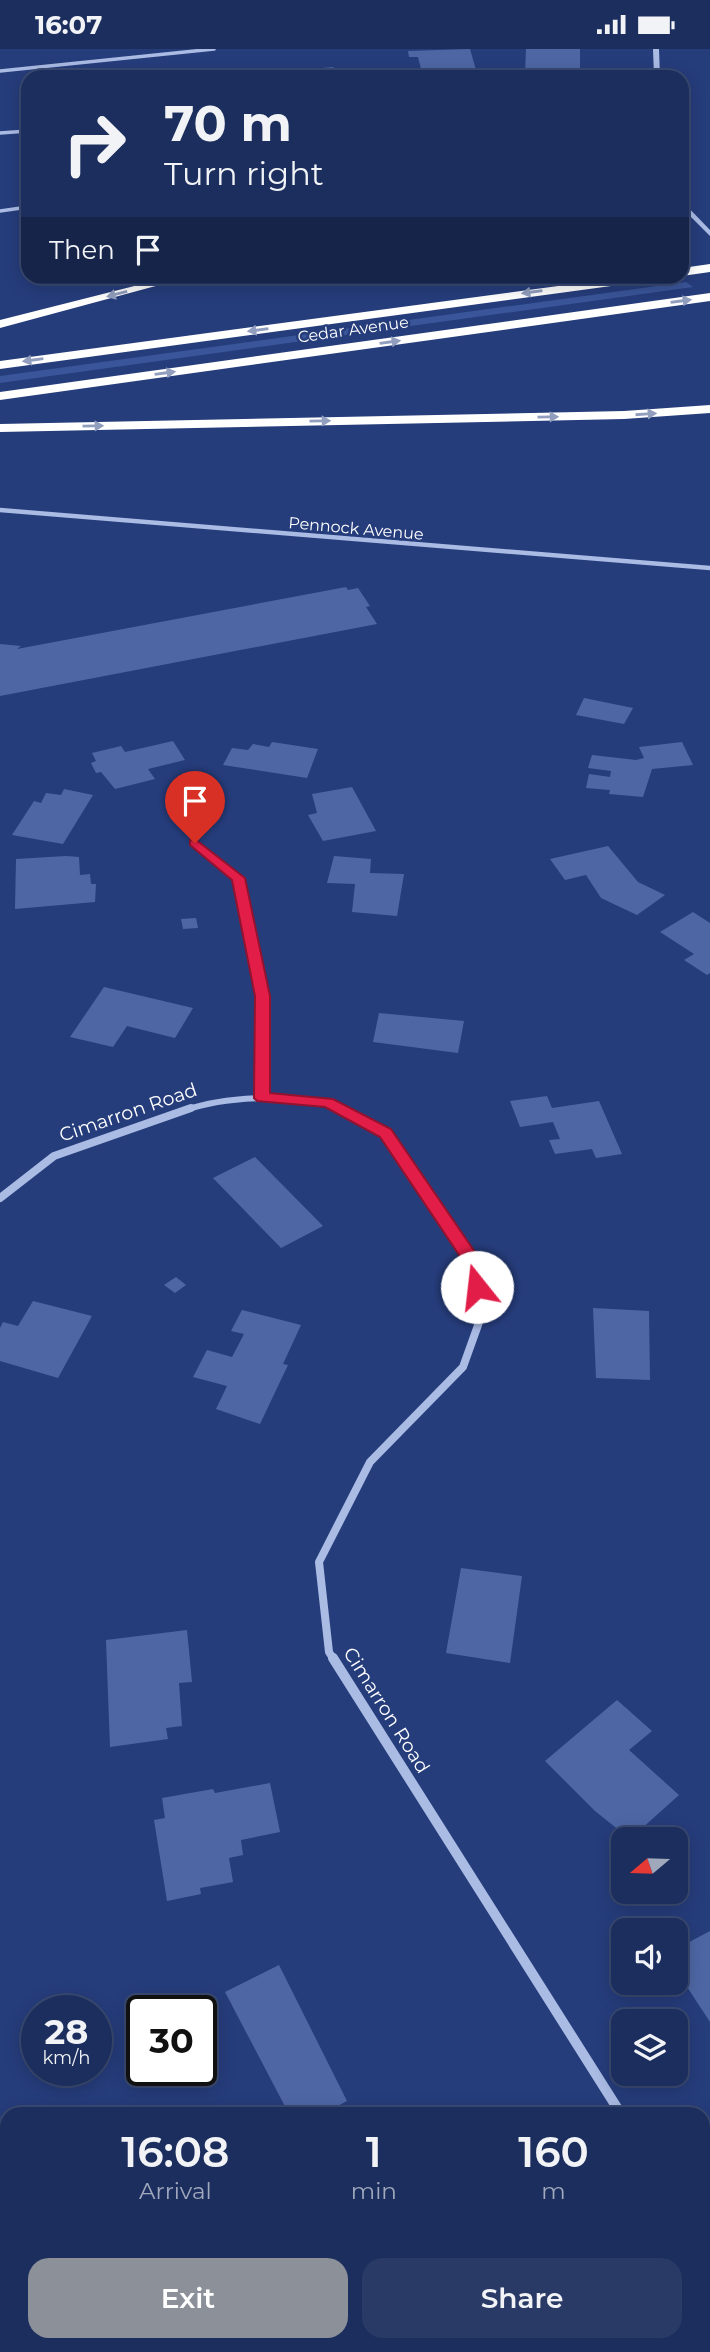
<!DOCTYPE html>
<style>
:root{--surface:#1c2e5d;--page:#293a66;--text:#f1f3f6;--muted:#a0a8bc;--line:#3a4a72;--accent:#8c9099}
body{margin:0;font-family:Montserrat,sans-serif;background:var(--page);color:var(--text);height:100vh;display:flex;flex-direction:column;font-size:26px;white-space:nowrap}
*{box-sizing:border-box;margin:0}
p{font-size:23px;color:var(--muted)}
.icon{flex:none;width:38px;height:38px;fill:none;stroke:currentColor;stroke-width:2;stroke-linecap:round;stroke-linejoin:round}
.map{position:relative;flex:1;overflow:hidden}
.side{position:absolute;left:0px;top:2058px;width:710px;height:245px;display:flex;flex-direction:column;background:var(--surface);border-radius:21px 21px 0 0;box-shadow:0 4px 18px #0003,0 0 0 2px var(--line)}
.side>*{flex:none}
.guide{position:absolute;left:21px;top:21px;width:668px;height:214px;border-radius:21px;box-shadow:0 4px 18px #0003,0 0 0 2px var(--line);background:#1c2e5d;color:var(--text);overflow:hidden}
.needle{width:46px;rotate:251deg}
.controls{position:absolute;left:611px;top:1778px;display:grid;gap:14px}
.controls a{display:grid;place-items:center;width:77px;height:77px;border-radius:14px;background:var(--surface);box-shadow:0 4px 18px #0003,0 0 0 2px var(--line);font-size:35px}
.speed{position:absolute;left:21px;top:1946px;display:flex;gap:14px;font-size:35px;font-weight:700;text-align:center}
.speed>*{display:grid;place-content:center;width:91px;height:91px;border-radius:50%;background:var(--surface);box-shadow:0 4px 18px #0003,0 0 0 2px var(--line);line-height:1}
.speed small{font-size:18px;font-weight:400}
.speed .limit{border:4px solid #111;border-radius:10px;background:#fff;color:#111}
.pin{position:absolute;display:grid;place-items:center;width:60px;height:60px;color:#fff;margin:-72px -30px;border-radius:50% 50% 50% 0;rotate:-45deg;box-shadow:0 0 7px #0007}
.pin .icon{rotate:45deg}
.me{position:absolute;width:77px;margin:-38px;rotate:344deg;stroke-linejoin:round;filter:drop-shadow(0 0 5px #0008)}
.turn{display:flex;align-items:center;gap:24px;height:147px;padding:0 28px;font-size:32px}
.turn .icon{width:91px;height:91px;stroke-width:2.5}
.turn b{display:block;font-size:49px;line-height:60px}
.then{display:flex;align-items:center;height:66px;padding:0 28px;background:#0003;gap:14px;font-size:26px}
.eta{display:flex;justify-content:space-evenly;align-items:center;height:119px;text-align:center}
.eta b{font-size:42px;font-weight:600;line-height:49px}
.primary-button{display:flex;gap:14px;margin-top:auto;padding:14px 28px}
.primary-button a{flex:1;height:80px;border-radius:21px;background:var(--accent);color:#fff;font-size:28px;font-weight:600;line-height:80px;text-align:center}
.primary-button a+a{background:var(--page);color:var(--text)}
.status{display:flex;justify-content:space-between;align-items:center;height:49px;padding:0 35px;background:var(--surface);direction:ltr}
.status svg{height:19px;fill:currentColor}
.map>svg:first-child{display:block}
.green{fill:#3a5599}
.building{fill:#4e67a4}
.lines{fill:none;stroke-linecap:round;stroke-linejoin:round}
.minor-far4{stroke:#aabbe4;stroke-width:3.5}
.minor-far3{stroke:#aabbe4;stroke-width:4.5}
.minor-far2{stroke:#aabbe4;stroke-width:6}
.minor-far1{stroke:#aabbe4;stroke-width:8}
.minor{stroke:#aabbe4;stroke-width:10}
.tertiary{fill:#aabbe4;fill-rule:evenodd}
.motorway{fill:#fff;fill-rule:evenodd}
.oneway{fill:#929ebe}
.route{fill:#e11d48;stroke:#92132f;stroke-width:2}
.labels{text-anchor:middle;stroke-width:5;stroke-linejoin:round;paint-order:stroke}
.far-street-label{font-size:16px;fill:#fff;stroke:#263d7c}
.street-label{font-size:19px;fill:#fff;stroke:#263d7c}
</style>
<div class="status"><b>16:07</b><svg viewBox="0 0 49 12"><path d="M0 12V9h3v3zM5 12V6h3v6zM10 12V3h3v9zM15 12V0h3v12zM26 1h20v11H26zM47 4h2v5h-2z"/></svg></div>
<div class="map">
<svg width="710" height="2303" viewBox="0 0 710 2303">
<rect width="100%" height="100%" fill="#263d7c"/>
<!-- green -->
<path class="green" d="M686,233L693,238L0,334V327Z"/>
<!-- building -->
<path class="building" d="M470,0L478,28H423L418,8H409L408,2Z
M526,0H580V19H592V26L525,25Z
M333,18L338,24H329L332,28H274L271,24Z
M346,538L348,541L358,539L370,557L366,558L377,575L0,647V595L21,597L17,600Z
M584,649L633,659L624,675L576,666Z
M173,692L185,711L148,720L155,730L115,740L101,723L96,724L91,714L96,712L92,704L121,697L125,703Z
M272,693L318,700L307,729L223,716L232,699L248,701L253,695L269,698Z
M682,693L693,716L652,720L643,748L609,745L610,741L586,739L589,725L610,728L611,722L588,719L592,706L636,711L644,709L639,698Z
M352,738L376,782L323,792L308,766L317,764L312,745Z
M64,740L93,746L63,795L12,786L34,752L41,754L46,744L61,746Z
M608,797L638,833L665,846L637,866L601,849L586,826L565,831L550,810Z
M66,807L79,808L80,826L90,825L91,835H96L95,853L15,860L16,810Z
M334,807L371,810L370,824L404,825L397,867L352,863L355,835L327,834Z
M693,863L710,874V924L707,926L684,911L694,905L660,883Z
M196,869L198,879L183,880L181,870Z
M104,938L193,959L175,989L127,977L113,998L70,988Z
M379,964L464,972L458,1004L373,993Z
M547,1047L552,1059L599,1052L622,1105L596,1109L592,1100L555,1105L549,1091L560,1090L553,1073L520,1078L510,1052Z
M255,1108L323,1177L281,1199L213,1129Z
M176,1228L186,1236L175,1244L164,1236Z
M33,1252L92,1267L58,1329L0,1312V1279L3,1273L18,1277Z
M593,1259L649,1262L650,1331L596,1329Z
M242,1261L301,1276L283,1315L288,1316L260,1375L216,1360L227,1337L193,1328L207,1301L232,1308L244,1285L231,1282Z
M461,1519L522,1527L510,1614L446,1604Z
M187,1581L192,1633L179,1634L182,1677L166,1679L168,1690L110,1698L106,1591Z
M617,1651L652,1682L629,1701L679,1746L630,1790L595,1762L545,1712Z
M270,1734L280,1783L241,1791L243,1806L229,1809L233,1833L200,1839L201,1845L167,1852L154,1771L165,1769L162,1749L213,1740L215,1744Z
M710,1882V1973L676,1921V1900Z
M279,1916L347,2052L323,2065H289L225,1943Z
M466,2296H517L505,2303H469Z"/>
<g class="lines">
<!-- minor-far4 -->
<path class="minor-far4" d="M0,22L214,0
M0,84L28,82
M0,162L28,158"/>
<!-- minor-far3 -->
<path class="minor-far3" d="M0,461L710,519"/>
<!-- minor-far2 -->
<path class="minor-far2" d="M195,794L238,829L262,947V1049
M186,1061C223,1048 308,1042 342,1061"/>
<!-- minor-far1 -->
<path class="minor-far1" d="M0,1149L54,1107L191,1059
M334,1611L329,1603L319,1513L370,1413L463,1318L482,1265L471,1211L385,1084L339,1059"/>
<!-- minor -->
<path class="minor" d="M333,1609L621,2065
M704,2195L710,2205"/>
<!-- tertiary -->
<path class="tertiary" d="M653,0H659L660,28H654Z
M682,152L710,181V187L682,159Z"/>
<!-- motorway -->
<path class="motorway" d="M710,215V223L682,227V219Z
M170,228H189L0,279V271Z
M625,228H654L648,232L0,320V312Z
M710,244V252L0,351V343Z
M710,356V364L624,370L0,383V375L624,362Z"/>
</g>
<!-- one-way arrows -->
<defs><path id="oneway-solid" d="M-6-.8H1V-3.2L6.5 0L1 3.2V.8H-6Z" transform="scale(1.75)"/></defs>
<g class="oneway">
<use href="#oneway-solid" transform="translate(532 243) rotate(172)"/>
<use href="#oneway-solid" transform="translate(117 245) rotate(165)"/>
<use href="#oneway-solid" transform="translate(681 252) rotate(-8)"/>
<use href="#oneway-solid" transform="translate(258 281) rotate(172)"/>
<use href="#oneway-solid" transform="translate(390 293) rotate(-8)"/>
<use href="#oneway-solid" transform="translate(33 311) rotate(172)"/>
<use href="#oneway-solid" transform="translate(165 324) rotate(-8)"/>
<use href="#oneway-solid" transform="translate(646 365) rotate(-4)"/>
<use href="#oneway-solid" transform="translate(548 368) rotate(-1)"/>
<use href="#oneway-solid" transform="translate(320 372) rotate(-1)"/>
<use href="#oneway-solid" transform="translate(93 377) rotate(-1)"/>
</g>
<!-- route -->
<path class="route" d="M195,790L245,829L270,947V1044L333,1050L391,1080L477,1206L485,1238L483,1242H471L463,1212L380,1088L325,1058L257,1052L254,1049L255,947L232,831L190,796V791Z"/>
<g class="labels">
<!-- far-street labels -->
<g class="far-street-label">
<text transform="translate(353 280) rotate(-8)" y="6">Cedar Avenue</text>
<text transform="translate(356 479) rotate(5)" y="6">Pennock Avenue</text>
</g>
<!-- street labels -->
<g class="street-label">
<text transform="translate(128 1063) rotate(-19)" y="7">Cimarron Road</text>
<text transform="translate(387 1661) rotate(58)" y="7">Cimarron Road</text>
</g>
</g>
</svg>
<div class="controls">
<a><svg class="needle" viewBox="-14 -14 28 28"><path d="M0-13l5 13h-10z" fill="#e53935"/><path d="M0 13l5-13h-10z" fill="#a0a8bc"/></svg></a>
<a><svg class="icon" aria-label="sound" viewBox="0 0 24 24"><path d="M4 9h4l5-4v14l-5-4H4zM17 9q2 3 0 6"/></svg></a>
<a><svg class="icon" aria-label="layers" viewBox="0 0 24 24"><path d="M12 4l9 5-9 5-9-5zM3 14l9 5 9-5"/></svg></a>
</div>
<div class="speed"><div>28<small>km/h</small></div><div class="limit">30</div></div>
<div class="pin" style="left:195px;top:794px;background:#d93025"><svg class="icon" aria-label="arrive" viewBox="0 0 24 24"><path d="M6 21V4h12l-3 4 3 4H6"/></svg></div>
<svg class="me" style="left:477px;top:1238px" viewBox="-20 -20 40 40"><circle r="19" fill="#fff"/><path d="M0-13L10 11 0 6-10 11z" fill="#e11d48"/></svg>
<div class="guide">
<div class="turn"><svg class="icon" aria-label="right" viewBox="0 0 24 24"><path d="M7 20v-9h11M14 6l5 5-5 5"/></svg><div><b>70 m</b>Turn right</div></div>
<div class="then">Then<svg class="icon" aria-label="arrive" viewBox="0 0 24 24"><path d="M6 21V4h12l-3 4 3 4H6"/></svg></div>
</div>
<section class="side">
<div class="eta">
<div><b>16:08</b><p>Arrival</p></div>
<div><b>1</b><p>min</p></div>
<div><b>160</b><p>m</p></div>
</div>
<div class="primary-button"><a>Exit</a><a>Share</a></div>
</section>
</div>
